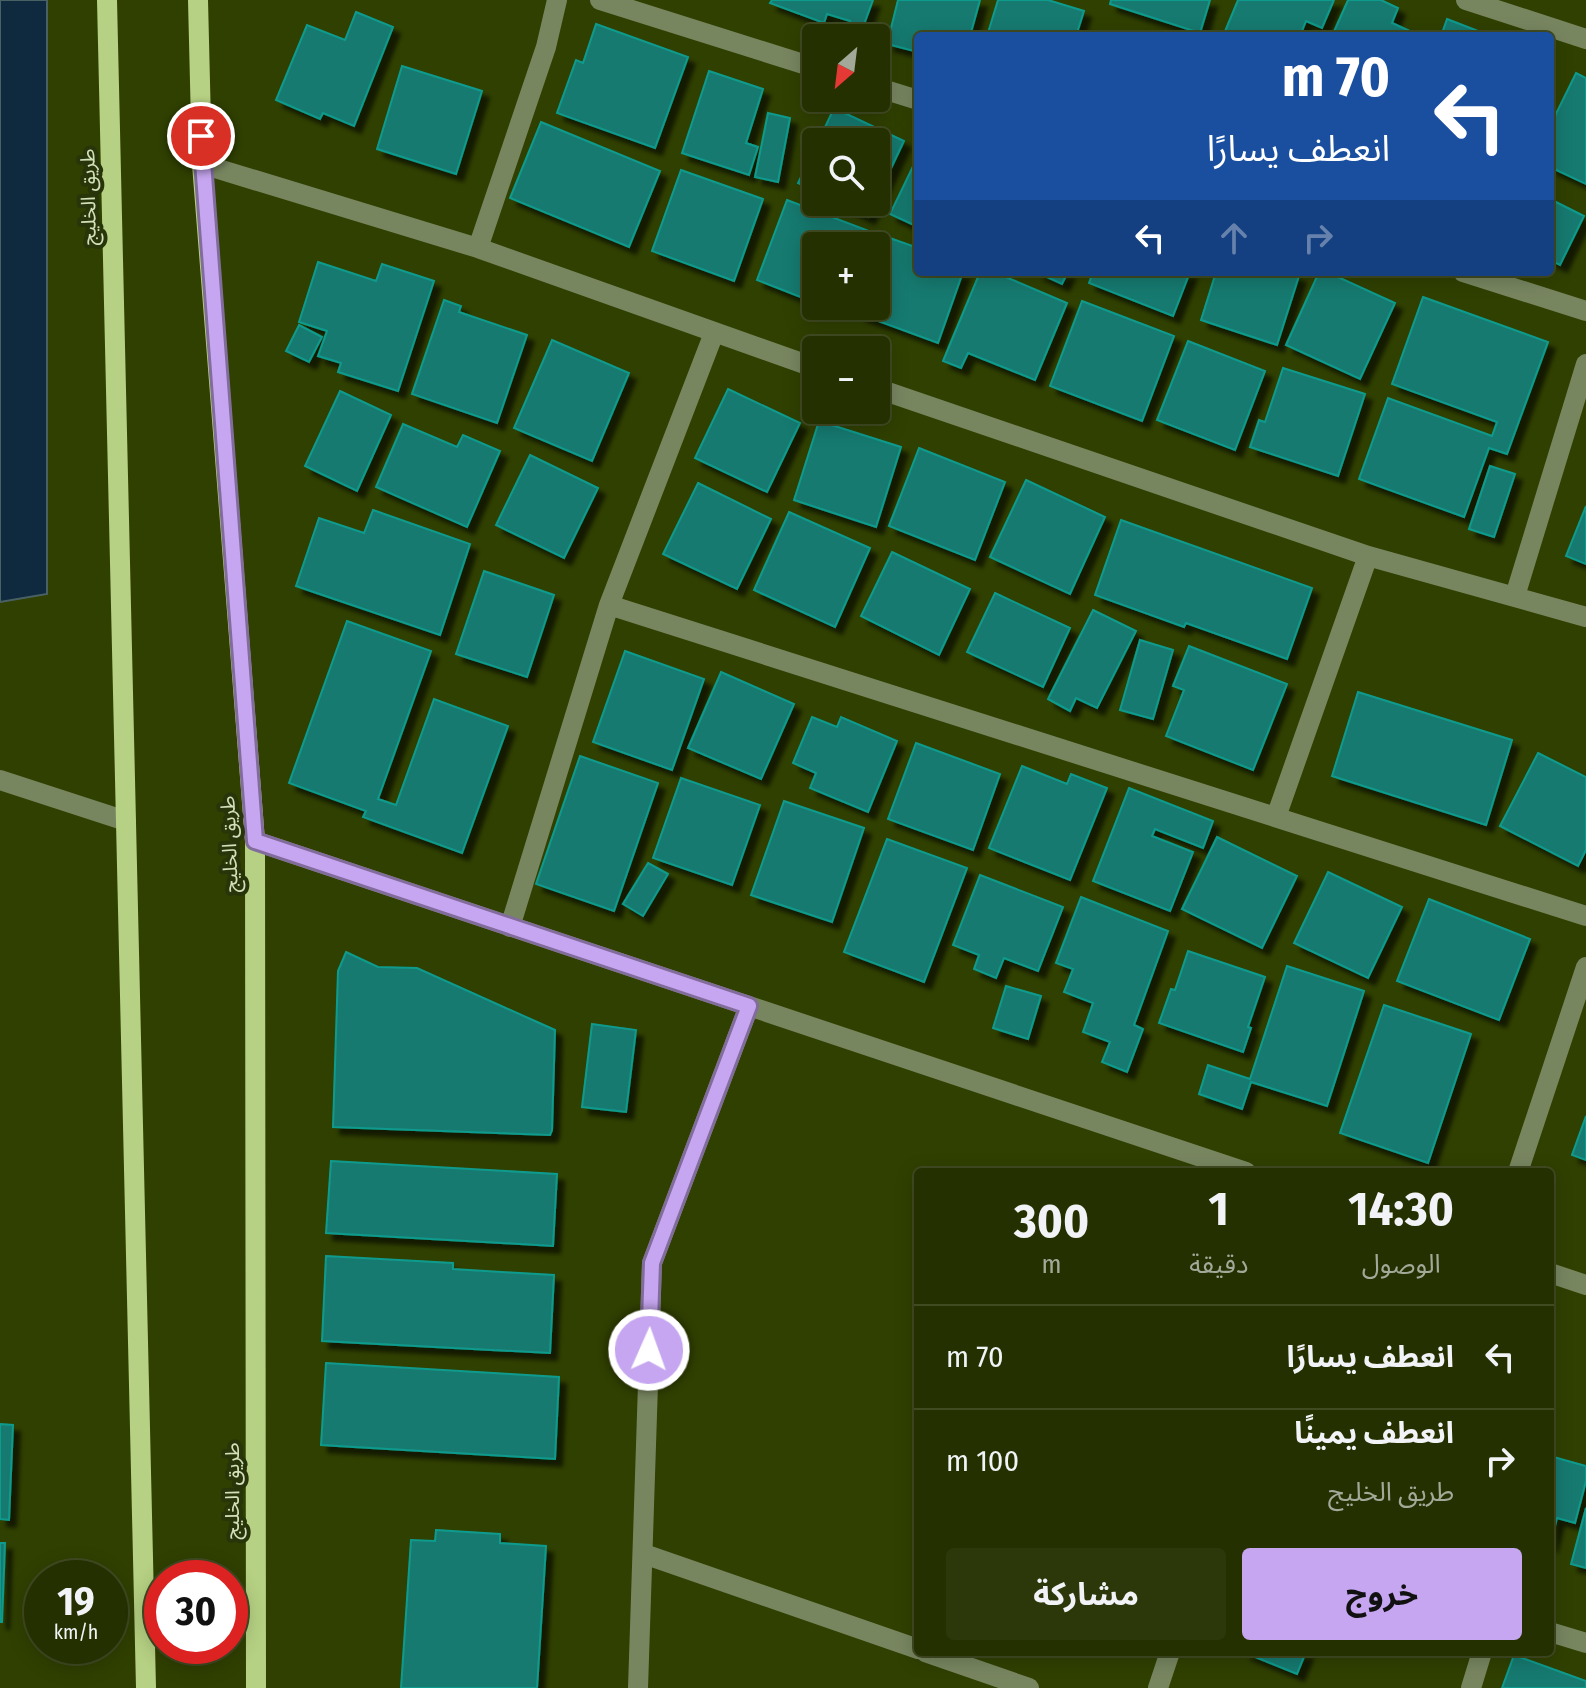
<!DOCTYPE html>
<html lang="ar">
<meta charset="utf-8">
<style>
:root{--surface:#243000;--page:#2c380a;--text:#f1f3f6;--muted:#a3a999;--line:#414b22;--accent:#c6a6f0}
body{margin:0;font-family:"Fira Sans Condensed","Noto Sans Arabic",sans-serif;background:var(--page);color:var(--text);direction:rtl;height:100vh;display:flex;flex-direction:column;font-size:30px;white-space:nowrap}
*{box-sizing:border-box;margin:0}
p{font-size:26px;color:var(--muted)}
.icon{flex:none;width:44px;height:44px;fill:none;stroke:currentColor;stroke-width:2;stroke-linecap:round;stroke-linejoin:round}
.map{position:relative;flex:1;overflow:hidden;direction:ltr}
.side{position:absolute;left:914px;top:1168px;width:640px;height:488px;display:flex;flex-direction:column;background:var(--surface);border-radius:8px;box-shadow:0 4px 20px #0003,0 0 0 2px var(--line);direction:rtl}
.side>*{flex:none}
.hud{position:absolute;left:914px;top:32px;width:640px;height:244px;border-radius:8px;box-shadow:0 4px 20px #0003,0 0 0 2px var(--line);direction:rtl;background:#1a4fa0;color:#fff;overflow:hidden}
.needle{width:52px;rotate:208deg}
.buttons{position:absolute;left:802px;top:24px;display:grid;gap:16px}
.buttons a{display:grid;place-items:center;width:88px;height:88px;border-radius:8px;background:var(--surface);box-shadow:0 4px 20px #0003,0 0 0 2px var(--line);font-size:40px}
.speed{position:absolute;left:24px;top:1560px;display:flex;gap:16px;font-size:40px;font-weight:700;text-align:center}
.speed>*{display:grid;place-content:center;width:104px;height:104px;border-radius:50%;background:var(--surface);box-shadow:0 4px 20px #0003,0 0 0 2px var(--line);line-height:1}
.speed small{font-size:20px;font-weight:400}
.speed .limit{border:12px solid #d22;background:#fff;color:#111}
.pin{position:absolute;display:grid;place-items:center;width:68px;height:68px;color:#fff;margin:-34px;border:4px solid #fff;border-radius:50%;box-shadow:0 2px 8px #0007}
.me{position:absolute;width:88px;margin:-44px;rotate:2deg;stroke-linejoin:round;filter:drop-shadow(0 0 6px #0008)}
.turn{display:flex;align-items:center;gap:28px;height:168px;padding:0 32px;font-size:36px}
.turn .icon{width:104px;height:104px;stroke-width:2.5}
.turn b{display:block;font-size:56px;line-height:68px}
.lanes{display:flex;align-items:center;height:76px;padding:0 32px;background:#0003;justify-content:center;gap:40px;direction:ltr}
.lanes .off{opacity:.35}
.eta{display:flex;justify-content:space-evenly;align-items:center;height:136px;text-align:center}
.eta b{font-size:48px;font-weight:700;line-height:56px}
.primary-button{display:flex;gap:16px;margin-top:auto;padding:16px 32px}
.primary-button a{flex:1;height:92px;border-radius:8px;background:var(--accent);color:#111;font-size:32px;font-weight:700;line-height:92px;text-align:center}
.primary-button a+a{background:var(--page);color:var(--text)}
ul{padding:0;list-style:none}
li{display:flex;align-items:center;gap:24px;height:104px;padding:0 32px;border-top:2px solid var(--line)}
li div{flex:1}
li b{display:block;font-size:30px}
li em{font-style:normal}
.map>svg:first-child{display:block}
.water{fill:#0f2a3f;stroke:#4a6164;stroke-width:2}
.building{fill:#197a70;stroke:#0f9b8e;stroke-width:2;filter:url(#shadow)}
.lines{fill:none;stroke-linecap:round;stroke-linejoin:round}
.minor{stroke:#788660;stroke-width:20}
.major{stroke:#b6d183;stroke-width:20}
.route-casing{stroke:#816c9c;stroke-width:20}
.route{stroke:#c6a6f0;stroke-width:14}
.labels{text-anchor:middle;stroke-width:8;stroke-linejoin:round;paint-order:stroke}
.street-label{font-size:20px;fill:#d3e1ba;stroke:#28340a}
</style>
<div class="map">
<svg width="1586" height="1688" viewBox="0 0 1586 1688">
<defs>
<filter id="shadow"><feDropShadow dx="7" dy="7" stdDeviation="2" flood-color="#0009"/></filter>
</defs>
<rect width="100%" height="100%" fill="#304000"/>
<!-- water -->
<path class="water" d="M0,0H47V594L0,602Z"/>
<!-- building -->
<path class="building" d="M772,0H873L859,38H843L850,21L827,14L824,23L770,3Z
M898,0H980L970,36H918V52L887,44Z
M998,0H1048L1084,11L1076,36H987Z
M1111,0H1210L1200,33L1110,4Z
M1238,0H1334L1322,28L1306,21L1300,36H1223Z
M1348,0H1381L1398,8L1392,23L1421,36H1332Z
M356,12L393,27L354,126L323,113L320,119L276,100L307,25L345,40Z
M1447,19L1491,36H1441Z
M596,24L688,57L655,148L557,113L576,60L583,63Z
M402,66L482,91L456,174L377,149Z
M709,71L763,89L746,143L758,147L749,175L682,153Z
M1576,73L1586,78V184L1550,167V126Z
M834,108L904,141L876,200V142H818Z
M768,113L790,118L778,182L755,177Z
M541,122L660,171L629,247L510,198Z
M816,146V192L798,183Z
M918,156V227L890,214Z
M681,170L763,199L734,281L652,251Z
M1550,199L1584,216L1560,265L1550,260Z
M787,200L869,231L864,246H816V295L806,292L803,298L757,280Z
M837,202H875L868,217Z
M887,237L918,248V272H963L938,343L859,314L862,306H876V268Z
M318,262L376,281L382,264L434,281L398,391L338,372L341,363L318,356L327,331L299,322Z
M980,272H994L1067,303L1035,380L968,353L961,368L943,361Z
M1036,272H1068L1062,284Z
M1093,272H1190L1173,316L1089,283Z
M1216,272H1287L1299,276L1277,345L1201,320Z
M1319,272H1327L1395,303L1360,379L1286,345Z
M1423,297L1548,342L1507,454L1489,448L1464,517L1359,479L1388,398L1492,436L1497,422L1392,384Z
M444,300L461,306L459,312L527,335L497,423L412,394Z
M1082,301L1174,336L1142,421L1050,386Z
M299,325L322,337L309,362L286,351Z
M552,340L629,373L592,461L514,428Z
M1188,341L1265,371L1235,450L1157,420Z
M1283,368L1365,394L1338,476L1250,447L1259,420L1265,422Z
M728,389L800,423L767,492L695,458Z
M340,391L391,415L357,491L305,466Z
M819,421L901,447L876,527L794,500Z
M403,424L457,447L463,435L500,451L467,527L376,487Z
M919,448L1005,482L975,560L889,526Z
M530,455L598,488L564,558L496,525Z
M1490,466L1515,474L1494,537L1469,529Z
M1026,480L1105,517L1070,594L990,557Z
M698,483L771,519L737,589L663,554Z
M1586,506V564L1566,556Z
M373,510L470,544L440,635L296,586L319,518L364,533Z
M789,512L870,548L835,627L754,590Z
M1121,520L1312,588L1287,659L1186,623L1184,627L1095,595Z
M892,552L970,589L939,655L861,616Z
M484,571L554,595L527,677L456,654Z
M995,593L1070,628L1043,687L967,652Z
M1093,610L1136,631L1097,708L1076,698L1070,711L1048,699Z
M347,621L431,651L378,799L396,805L434,699L508,726L462,853L363,817L366,811L289,783Z
M1140,640L1173,650L1153,719L1120,710Z
M1189,646L1287,684L1253,770L1166,736L1184,690L1173,686Z
M625,651L704,679L672,770L593,742Z
M721,672L794,704L761,779L688,748Z
M1358,692L1512,740L1486,825L1332,776Z
M812,717L837,727L841,717L897,741L868,812L810,788L816,773L793,763Z
M916,743L1000,774L973,850L888,819Z
M1538,753L1586,777V850L1578,866L1500,826Z
M580,756L658,783L614,911L536,884Z
M1022,766L1067,784L1071,774L1107,788L1070,880L989,848Z
M681,778L760,805L732,885L653,858Z
M1129,788L1213,821L1203,848L1155,829L1152,836L1193,852L1170,911L1093,881Z
M784,801L864,828L832,922L751,895Z
M1217,837L1297,876L1262,948L1182,909Z
M887,839L967,868L924,982L844,952Z
M648,863L668,874L643,916L623,904Z
M1328,872L1402,907L1368,978L1294,943Z
M980,875L1063,907L1038,971L1004,958L996,978L974,969L979,955L953,945Z
M1081,897L1168,931L1134,1025L1143,1029L1127,1072L1102,1062L1110,1042L1083,1032L1093,1003L1064,992L1073,969L1056,963Z
M1429,899L1530,939L1499,1020L1397,981Z
M1188,951L1265,977L1248,1027L1251,1028L1243,1052L1159,1023L1171,989L1175,990Z
M346,952L378,967L417,968L555,1030L552,1130L550,1135L333,1127L338,971Z
M1287,966L1364,991L1327,1106L1251,1082L1242,1109L1199,1094L1208,1065L1250,1079Z
M1006,986L1041,996L1028,1039L993,1028Z
M1384,1005L1471,1034L1428,1163L1340,1133Z
M592,1024L636,1030L626,1112L582,1107Z
M1586,1116V1160L1572,1155Z
M331,1161L557,1174L553,1246L326,1233Z
M326,1256L453,1263V1269L554,1275L550,1353L322,1341Z
M326,1363L559,1377L555,1459L321,1445Z
M0,1424L13,1425L9,1520L0,1519Z
M1550,1456L1586,1466V1481L1575,1523L1557,1518L1550,1546Z
M1586,1508V1568L1571,1564Z
M436,1530L500,1534V1543L546,1546L537,1688H401L411,1540L435,1541Z
M0,1543H5L2,1622H0Z
M1243,1652H1306L1297,1674Z
M1514,1655L1586,1681V1688H1502Z"/>
<g class="lines">
<!-- minor -->
<path class="minor" d="M600,0L816,68
M1466,0L1586,39
M876,87L918,100
M202,164L478,248L816,368
M478,248L546,47L557,0
M1463,272L1586,311
M876,388L1368,556L1586,617
M1515,596L1586,364
M609,605L1586,916
M0,780L126,821
M1276,817L1368,556
M255,841L1246,1172
M510,927L609,605L714,333
M1518,1172L1586,967
M1550,1273L1586,1285
M644,1554L918,1649
M1550,1632L1586,1643
M925,1652L1029,1688
M638,1688L652,1263L749,1006
M1158,1688L1170,1652
M1471,1688L1482,1652"/>
<!-- major -->
<path class="major" d="M107,0L146,1688
M198,0L202,164L255,841L256,1688"/>
</g>
<g class="lines">
<defs>
<path id="route" d="M201,136L255,841L749,1006L652,1263L649,1350"/>
</defs>
<!-- route casing -->
<use href="#route" class="route-casing"/>
<!-- route -->
<use href="#route" class="route"/>
</g>
<g class="labels">
<!-- street labels -->
<g class="street-label">
<text transform="translate(88 197) rotate(-91)" y="7">طريق الخليج</text>
<text transform="translate(229 844) rotate(-92)" y="7">طريق الخليج</text>
<text transform="translate(232 1491) rotate(-90)" y="7">طريق الخليج</text>
</g>
</g>
</svg>
<div class="buttons">
<a><svg class="needle" viewBox="-14 -14 28 28"><path d="M0-13l5 13h-10z" fill="#e53935"/><path d="M0 13l5-13h-10z" fill="#a3a999"/></svg></a>
<a><svg class="icon" aria-label="search" viewBox="0 0 24 24"><circle cx="10" cy="10" r="6"/><path d="M15 15l6 6"/></svg></a>
<a>+</a>
<a>−</a>
</div>
<div class="speed"><div>19<small>km/h</small></div><div class="limit">30</div></div>
<div class="pin" style="left:201px;top:136px;background:#d93025"><svg class="icon" aria-label="arrive" viewBox="0 0 24 24"><path d="M6 21V4h12l-3 4 3 4H6"/></svg></div>
<svg class="me" style="left:649px;top:1350px" viewBox="-20 -20 40 40"><circle r="17" fill="#c6a6f0" stroke="#fff" stroke-width="3"/><path d="M0-11L8 9 0 5-8 9z" fill="#fff"/></svg>
<div class="hud">
<div class="turn"><svg class="icon" aria-label="left" viewBox="0 0 24 24"><path d="M17 20v-9H6M10 6l-5 5 5 5"/></svg><div><b>70 m</b>انعطف يسارًا</div></div>
<div class="lanes"><svg class="icon" aria-label="left" viewBox="0 0 24 24"><path d="M17 20v-9H6M10 6l-5 5 5 5"/></svg><svg class="icon off" aria-label="ahead" viewBox="0 0 24 24"><path d="M12 20V5M6 11l6-6 6 6"/></svg><svg class="icon off" aria-label="right" viewBox="0 0 24 24"><path d="M7 20v-9h11M14 6l5 5-5 5"/></svg></div>
</div>
<section class="side">
<div class="eta">
<div><b>14:30</b><p>الوصول</p></div>
<div><b>1</b><p>دقيقة</p></div>
<div><b>300</b><p>m</p></div>
</div>
<ul>
<li><svg class="icon" aria-label="left" viewBox="0 0 24 24"><path d="M17 20v-9H6M10 6l-5 5 5 5"/></svg><div><b>انعطف يسارًا</b></div><em>70 m</em></li>
<li><svg class="icon" aria-label="right" viewBox="0 0 24 24"><path d="M7 20v-9h11M14 6l5 5-5 5"/></svg><div><b>انعطف يمينًا</b><p>طريق الخليج</p></div><em>100 m</em></li>
</ul>
<div class="primary-button"><a>خروج</a><a>مشاركة</a></div>
</section>
</div>
